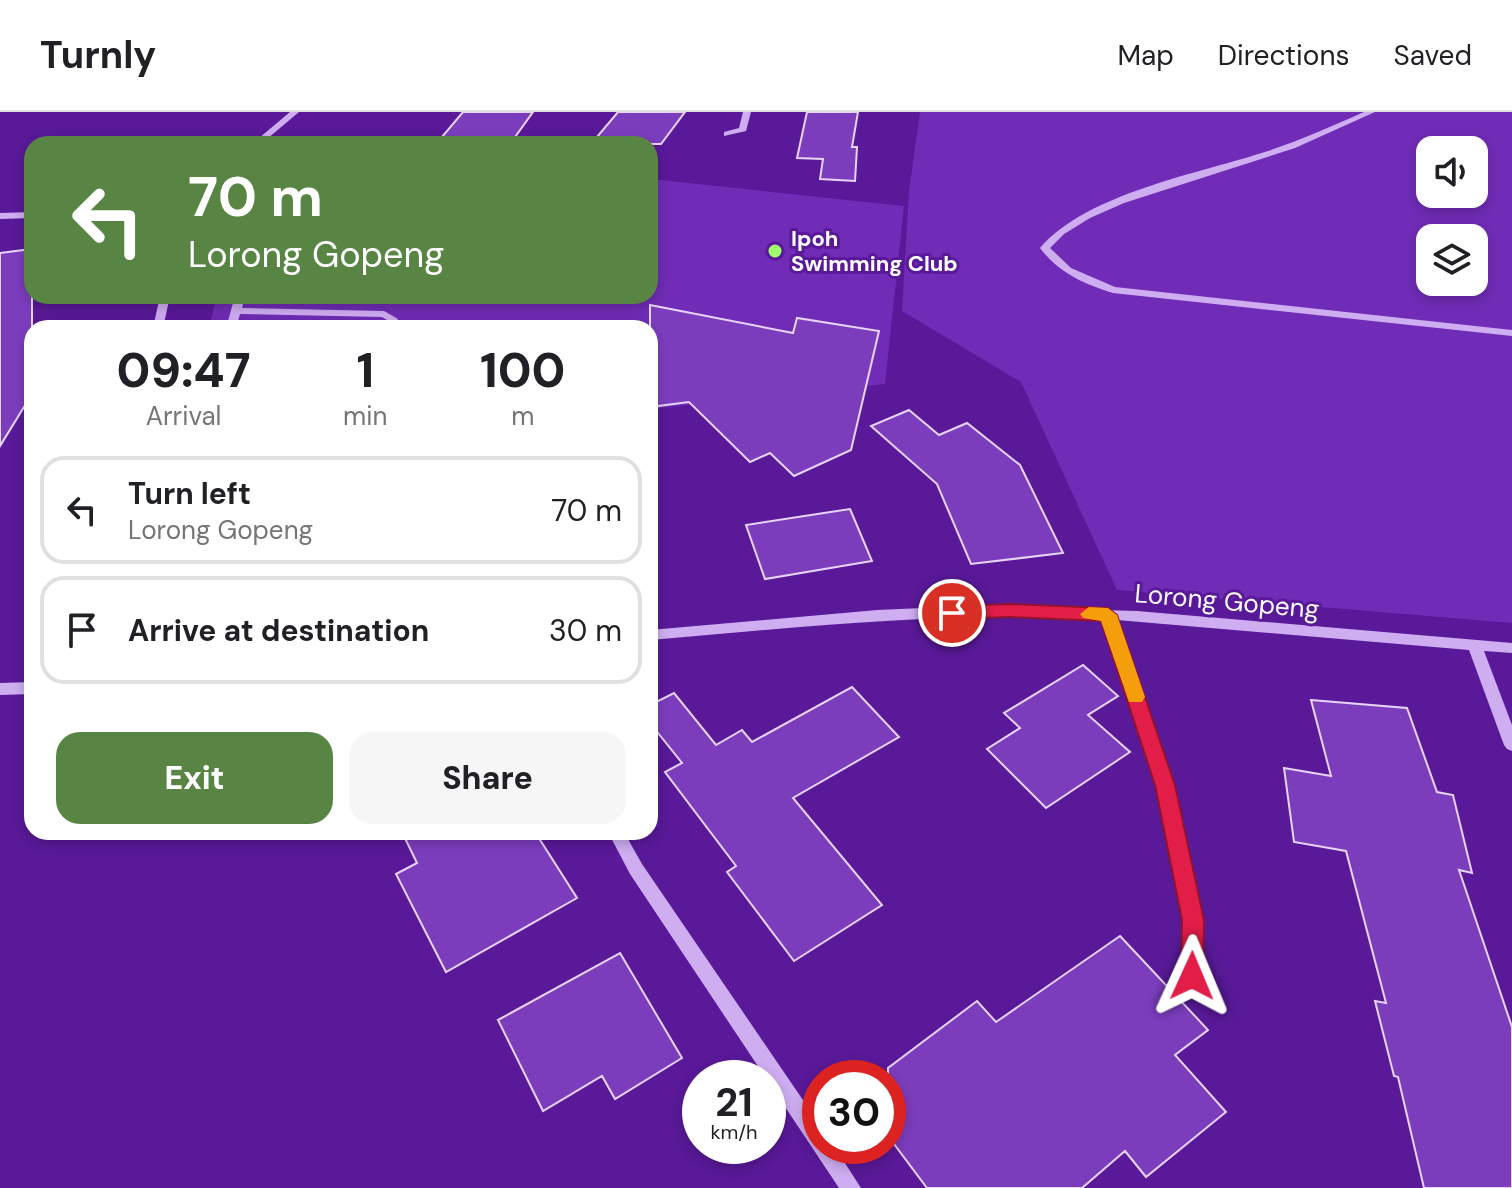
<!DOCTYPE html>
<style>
:root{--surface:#fff;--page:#f6f6f6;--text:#202124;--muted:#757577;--line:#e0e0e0;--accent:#598544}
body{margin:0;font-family:"DM Sans",sans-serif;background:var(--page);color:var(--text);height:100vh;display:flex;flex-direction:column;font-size:30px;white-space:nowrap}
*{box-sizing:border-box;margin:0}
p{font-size:26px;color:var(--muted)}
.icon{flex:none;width:44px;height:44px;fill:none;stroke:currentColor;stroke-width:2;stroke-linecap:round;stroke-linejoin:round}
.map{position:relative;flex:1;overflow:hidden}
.panel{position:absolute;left:24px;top:208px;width:634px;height:520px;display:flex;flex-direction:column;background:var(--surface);border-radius:24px;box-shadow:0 4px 12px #0003}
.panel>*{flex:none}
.hud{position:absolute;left:24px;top:24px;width:634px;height:168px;border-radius:24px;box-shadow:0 4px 12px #0003;background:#598544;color:#fff;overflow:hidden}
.controls{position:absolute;left:1416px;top:24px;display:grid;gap:16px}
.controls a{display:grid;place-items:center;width:72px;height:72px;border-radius:16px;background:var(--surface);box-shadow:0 4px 12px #0003;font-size:40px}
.speed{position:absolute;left:682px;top:948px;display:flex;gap:16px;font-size:40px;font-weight:700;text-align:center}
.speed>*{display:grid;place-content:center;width:104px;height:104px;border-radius:50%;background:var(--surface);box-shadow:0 4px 12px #0003;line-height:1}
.speed small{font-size:20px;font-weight:400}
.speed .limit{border:12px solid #d22;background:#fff;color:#111}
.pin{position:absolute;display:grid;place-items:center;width:68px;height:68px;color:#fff;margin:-34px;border:4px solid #fff;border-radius:50%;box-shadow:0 2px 8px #0007}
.me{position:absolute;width:88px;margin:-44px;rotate:1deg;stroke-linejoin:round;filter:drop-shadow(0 0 6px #0008)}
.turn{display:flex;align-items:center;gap:28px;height:168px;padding:0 32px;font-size:36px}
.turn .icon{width:104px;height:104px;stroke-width:2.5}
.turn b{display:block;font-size:56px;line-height:68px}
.eta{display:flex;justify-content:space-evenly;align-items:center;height:136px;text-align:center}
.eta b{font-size:48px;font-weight:800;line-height:56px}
.button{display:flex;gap:16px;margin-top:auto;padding:16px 32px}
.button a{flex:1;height:92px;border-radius:24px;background:var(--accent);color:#fff;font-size:32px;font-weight:800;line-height:92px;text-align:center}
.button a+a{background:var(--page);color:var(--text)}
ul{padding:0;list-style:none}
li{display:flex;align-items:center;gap:24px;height:108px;margin:0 16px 12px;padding:0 16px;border:4px solid var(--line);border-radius:24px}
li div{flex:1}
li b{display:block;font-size:30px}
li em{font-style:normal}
header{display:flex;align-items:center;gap:48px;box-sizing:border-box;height:112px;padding:0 40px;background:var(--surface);border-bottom:2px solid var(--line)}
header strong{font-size:38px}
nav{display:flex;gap:44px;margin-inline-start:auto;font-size:28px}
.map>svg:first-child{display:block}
.green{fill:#702cb6;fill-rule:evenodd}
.building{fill:#7c3dbd;stroke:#e7d4fc;stroke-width:2}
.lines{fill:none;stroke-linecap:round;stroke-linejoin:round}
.minor{fill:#ceadf1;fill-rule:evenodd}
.route{fill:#e11d48;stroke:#92132f;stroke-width:2}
.slow{fill:#f59e0b}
.poi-dot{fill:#9fff6c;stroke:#591998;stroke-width:3}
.labels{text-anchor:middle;stroke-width:6;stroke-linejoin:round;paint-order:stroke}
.far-poi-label{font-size:22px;font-weight:bold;fill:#fff;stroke:#591998;text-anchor:start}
.street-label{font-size:26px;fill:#fff;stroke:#591998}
</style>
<header>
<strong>Turnly</strong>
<nav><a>Map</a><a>Directions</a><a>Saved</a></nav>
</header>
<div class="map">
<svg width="1512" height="1076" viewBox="0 0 1512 1076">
<rect width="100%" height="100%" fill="#591998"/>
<!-- green -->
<path class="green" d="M920,0H1512V511L1117,478L1021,270L902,199L909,79ZM1430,38H1474V82H1430ZM1430,126H1474V170H1430Z
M650,67L904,94L885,272L650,297V216H209L217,184H650Z"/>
<!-- building -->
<path class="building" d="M463,0H533L510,32H436Z
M618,0H685L661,32H591Z
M807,0H858L852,35H857L855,69L820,67L823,47L797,46Z
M32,137V282L0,334V141Z
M650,193L793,221L797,206L879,219L851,338L794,364L770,341L750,350L689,290L650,295Z
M909,298L939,323L967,311L1020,353L1063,441L971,452L937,372L871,314Z
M850,397L872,449L765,467L746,413Z
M1083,553L1118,584L1088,603L1130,640L1046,696L987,637L1020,616L1004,601Z
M852,575L899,625L793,686L882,793L794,849L727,760L736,754L665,660L682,651L650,611V593L674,581L716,633L742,618L752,630Z
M1311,588L1407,596L1437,680L1453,683L1472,761L1459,758L1512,915V1076H1424L1398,965L1394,964L1375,889L1386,891L1346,739L1294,730L1284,656L1331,664Z
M402,720H535L577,786L446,860L396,762L417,751Z
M1120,824L1208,918L1175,943L1226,1000L1146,1065L1125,1039L1082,1076H927L888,1024V956L977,889L996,910Z
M620,841L682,946L615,987L602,964L543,999L498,908Z"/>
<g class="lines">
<!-- minor -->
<path class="minor" d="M290,0H299L261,32H252Z
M743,0H751L746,19L724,24V20L739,16Z
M1364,0H1375L1295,36L1124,91L1090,106L1064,122L1050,136L1071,156L1115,175L1512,218V224L1113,181C1084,172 1059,161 1040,136C1087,81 1201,61 1268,39C1301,28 1332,14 1364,0Z
M32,100V106L0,107V101Z
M160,184H170L163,216H153Z
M235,184H245L242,196L384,199L398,207L394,216H384L387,208L382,205L240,202L236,216H226Z
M968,494L1137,499L1512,531V541L1484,539L1512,613V639L1507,637L1504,633L1469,538L1117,508L1173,673L1201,808V864L1198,870L1192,872L1186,870L1183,864L1185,808L1157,673L1103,507C949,499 803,515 650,528V518L877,498Z
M32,570V582L0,583V571Z
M608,720H624L642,752L820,1013V1034H834L861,1076H839L630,762Z"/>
</g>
<!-- route -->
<path class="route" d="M1009,492L1108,496L1117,503L1175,673L1204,808L1203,864L1200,871L1192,874L1184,871L1181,864L1182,808L1155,673L1101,509L1009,505L952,507L943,501L952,494Z"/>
<!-- slow -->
<path class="slow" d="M1089,495L1108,496L1117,503L1145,585L1142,590H1129L1101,509L1083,506L1080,502Z"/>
<!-- markers -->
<circle class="poi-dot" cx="775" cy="139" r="8"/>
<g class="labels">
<!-- far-poi labels -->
<g class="far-poi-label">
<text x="791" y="134">Ipoh<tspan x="791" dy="25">Swimming Club</tspan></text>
</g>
<!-- street labels -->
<g class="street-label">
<text transform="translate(1227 489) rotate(5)" y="9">Lorong Gopeng</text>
</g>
</g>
</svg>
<div class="controls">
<a><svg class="icon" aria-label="sound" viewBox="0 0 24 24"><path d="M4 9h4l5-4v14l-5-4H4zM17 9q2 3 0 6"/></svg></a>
<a><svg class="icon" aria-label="layers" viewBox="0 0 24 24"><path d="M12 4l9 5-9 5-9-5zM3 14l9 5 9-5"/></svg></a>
</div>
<div class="speed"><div>21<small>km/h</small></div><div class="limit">30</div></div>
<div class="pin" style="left:952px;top:501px;background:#d93025"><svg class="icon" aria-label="arrive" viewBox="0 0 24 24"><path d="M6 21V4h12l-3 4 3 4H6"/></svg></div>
<svg class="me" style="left:1192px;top:864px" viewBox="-20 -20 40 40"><path d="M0-17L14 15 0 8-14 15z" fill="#e11d48" stroke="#fff" stroke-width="4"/></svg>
<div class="hud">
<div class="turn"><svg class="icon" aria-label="left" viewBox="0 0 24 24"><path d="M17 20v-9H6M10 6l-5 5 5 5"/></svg><div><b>70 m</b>Lorong Gopeng</div></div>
</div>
<section class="panel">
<div class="eta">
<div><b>09:47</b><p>Arrival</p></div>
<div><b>1</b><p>min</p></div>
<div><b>100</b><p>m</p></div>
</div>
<ul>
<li><svg class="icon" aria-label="left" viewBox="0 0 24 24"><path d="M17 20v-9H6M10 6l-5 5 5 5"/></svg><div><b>Turn left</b><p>Lorong Gopeng</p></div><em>70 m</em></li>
<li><svg class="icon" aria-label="arrive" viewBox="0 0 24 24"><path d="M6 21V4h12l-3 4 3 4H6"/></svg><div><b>Arrive at destination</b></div><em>30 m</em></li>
</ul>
<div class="button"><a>Exit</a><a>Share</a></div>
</section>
</div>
